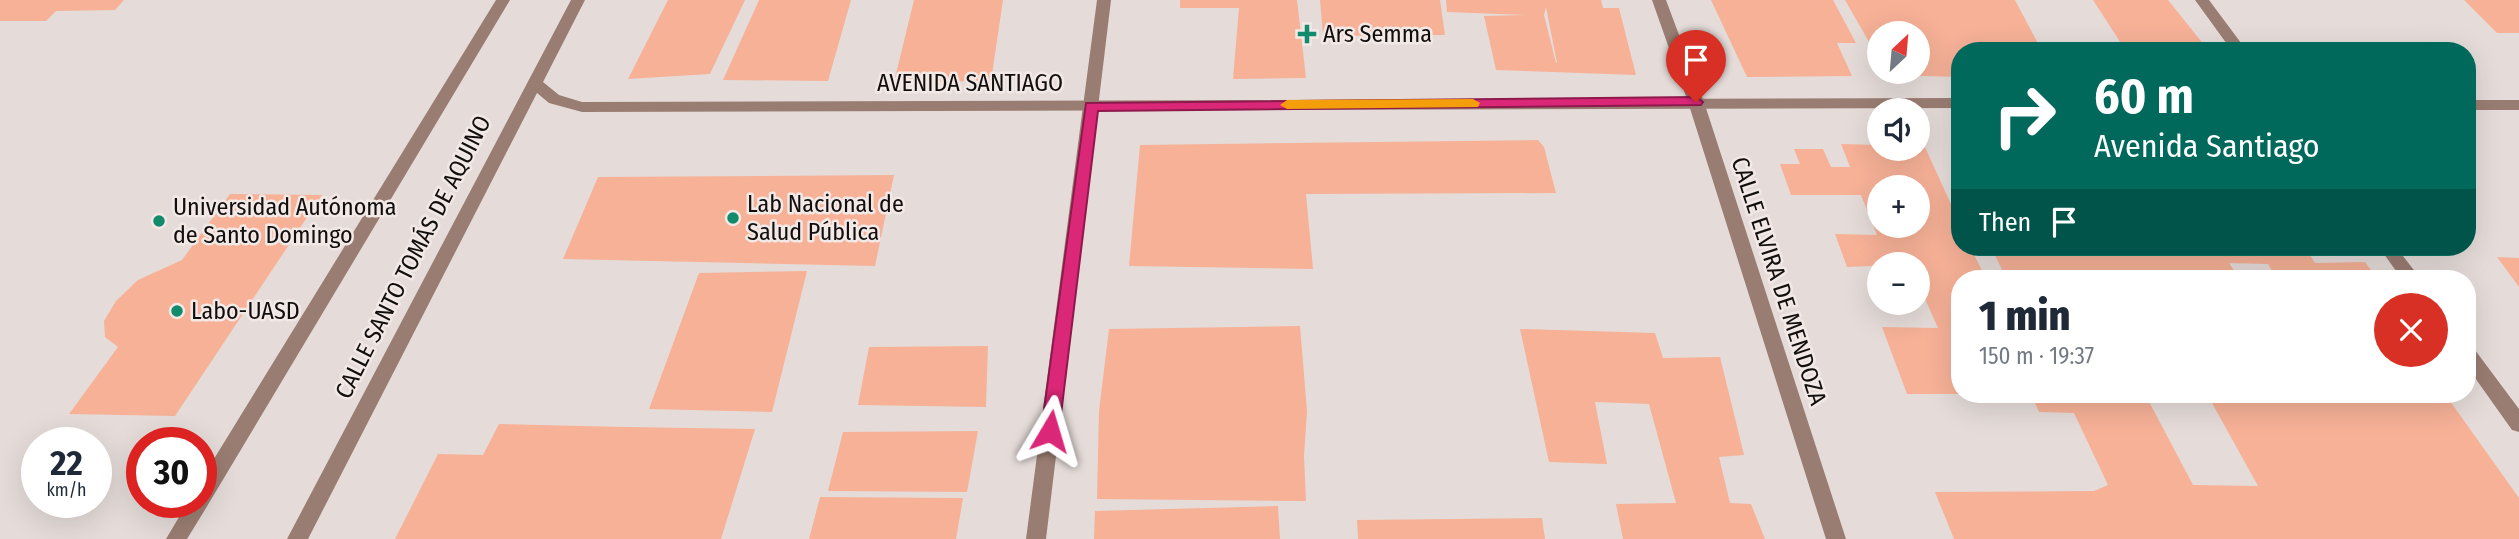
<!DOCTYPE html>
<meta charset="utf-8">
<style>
:root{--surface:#fff;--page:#f2f2f3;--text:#1f2937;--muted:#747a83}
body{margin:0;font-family:"Fira Sans Condensed",sans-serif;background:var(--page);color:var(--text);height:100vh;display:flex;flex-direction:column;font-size:26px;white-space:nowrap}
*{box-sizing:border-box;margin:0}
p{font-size:23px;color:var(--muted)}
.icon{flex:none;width:38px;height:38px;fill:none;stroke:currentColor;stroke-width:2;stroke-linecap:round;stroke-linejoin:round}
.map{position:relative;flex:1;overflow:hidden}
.side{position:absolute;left:1951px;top:270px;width:525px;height:133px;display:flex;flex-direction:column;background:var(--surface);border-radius:28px;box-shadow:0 7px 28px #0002}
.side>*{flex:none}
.guide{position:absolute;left:1951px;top:42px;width:525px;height:214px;border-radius:28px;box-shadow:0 7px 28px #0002;background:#00695c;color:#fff;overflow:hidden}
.needle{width:46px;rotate:26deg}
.controls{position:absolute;left:1867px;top:21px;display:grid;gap:14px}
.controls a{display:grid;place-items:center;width:63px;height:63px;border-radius:50%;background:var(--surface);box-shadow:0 7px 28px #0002;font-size:35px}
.speed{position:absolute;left:21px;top:427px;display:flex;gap:14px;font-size:35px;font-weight:700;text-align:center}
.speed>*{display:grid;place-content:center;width:91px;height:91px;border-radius:50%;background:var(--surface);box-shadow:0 7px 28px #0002;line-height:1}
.speed small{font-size:18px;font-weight:400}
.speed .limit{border:10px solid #d22;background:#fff;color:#111}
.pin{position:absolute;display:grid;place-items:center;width:60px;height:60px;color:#fff;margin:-72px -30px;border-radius:50% 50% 50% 0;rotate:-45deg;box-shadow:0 0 7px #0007}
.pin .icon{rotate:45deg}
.me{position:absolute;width:77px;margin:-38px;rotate:7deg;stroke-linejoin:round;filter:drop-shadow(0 0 5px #0008)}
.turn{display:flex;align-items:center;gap:24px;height:147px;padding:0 28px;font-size:32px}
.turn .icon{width:91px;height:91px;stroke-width:2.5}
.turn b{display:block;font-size:49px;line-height:60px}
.then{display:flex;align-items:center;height:66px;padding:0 28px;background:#0003;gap:14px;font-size:26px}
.round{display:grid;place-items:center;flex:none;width:74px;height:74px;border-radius:37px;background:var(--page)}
.headline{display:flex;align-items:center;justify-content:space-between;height:119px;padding:0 28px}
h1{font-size:42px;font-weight:800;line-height:52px}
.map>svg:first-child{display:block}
.building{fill:#f6b197;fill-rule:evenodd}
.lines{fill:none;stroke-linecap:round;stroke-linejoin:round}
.minor{fill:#9a7d72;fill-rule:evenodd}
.tertiary{fill:#9a7d72;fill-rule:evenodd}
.route{fill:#db2777;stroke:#8e194d;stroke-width:2}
.slow{fill:#f59e0b}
.poi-dot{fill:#128a6c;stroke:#f2e9e6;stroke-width:2.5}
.labels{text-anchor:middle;stroke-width:5;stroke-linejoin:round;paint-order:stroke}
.poi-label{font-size:24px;fill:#110e0d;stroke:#f2e9e6;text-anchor:start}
.street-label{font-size:24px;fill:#110e0d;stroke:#f2e9e6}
</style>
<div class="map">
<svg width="2519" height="539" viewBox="0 0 2519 539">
<rect width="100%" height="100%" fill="#e5dcd9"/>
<!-- building -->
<path class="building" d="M0,0H124L115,10L56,11L46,21H0Z
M668,0H745L710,74L628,79Z
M759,0H851L828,81L723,80Z
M914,0H1003L991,81L894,82Z
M1180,0H1297L1306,78L1233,79L1239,8H1180Z
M1320,0H1440L1445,35L1323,36Z
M1446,0H1601L1603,8H1619L1636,75L1496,70L1484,16L1527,15L1447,12ZM1546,7L1557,63H1556L1544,15Z
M1711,0H1833L1856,43H1837L1852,76L1747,77Z
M1845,0H2015L2042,51H1960V77L1887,75L1885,72H1918V33H1880V61Z
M2093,0H2168L2209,51H2126Z
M2464,0H2519V33H2497Z
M1538,140L1544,147L1556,193L1306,194L1313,269L1129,266L1140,145Z
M1841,144L1880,145V149H1918V145H1924L1960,224V247H1970L1986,278H1960V394H1907L1882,327L1938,328L1918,283V264L1847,267L1835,234L1877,235L1861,195H1791L1780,164H1800L1794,149H1823L1831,167H1850ZM1880,187H1918V226H1880Z
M894,175L875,266L563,259L598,177Z
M230,194L322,195L175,416L69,414L118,347L105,337L104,321L116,301L138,280L182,260Z
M1991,247H2064L2068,255L2065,247H2305L2315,263L2365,262L2377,278H2276L2268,264L2229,263L2239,278H2190L2187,273L2077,271L2081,278H2006Z
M2497,257L2519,258V287Z
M807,271L772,412L649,409L699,273Z
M1300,326L1307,411L1304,456L1306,501L1097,499L1099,411L1109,329Z
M1520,329L1655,333L1663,358L1720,357L1744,455L1719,457L1730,503L1751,504L1765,539H1623L1616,504L1676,503L1649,404L1595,402L1607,464L1549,462Z
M988,346L986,407L858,405L869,347Z
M2031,394H2145L2193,485L2258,486L2207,394H2445L2519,498V539H1954L1935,492L2094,491L2108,485L2074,413L2039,412Z
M499,424L626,427L755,429L721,539H395L438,454L483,455Z
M978,431L967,492L828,491L843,432Z
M820,497L963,498L956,539H809Z
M1278,506L1280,539H1094L1095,511Z
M1542,518L1545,539H1358L1357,520Z"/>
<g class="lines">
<!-- minor -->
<path class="minor" d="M1097,0H1111L1046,539H1026Z
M1652,0H1666L1704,102L1846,539H1826L1688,102Z
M2195,0H2209L2247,51H2232Z
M2379,247H2396L2420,278H2401Z
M2468,348L2475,350L2519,409V432L2512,430L2468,368Z"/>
<!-- tertiary -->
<path class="tertiary" d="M496,0H510L206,508L187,539H166L188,502H201V480Z
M571,0H585L543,82L559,95L582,102L1960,98V108L582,112L549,103L537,93L308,539H287Z
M2468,100H2519V110H2468Z"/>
</g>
<!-- route -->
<path class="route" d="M1696,97L1703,102L1701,105L1098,111L1059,431L1056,436L1050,438L1044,436L1041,431L1086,103Z"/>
<!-- slow -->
<path class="slow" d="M1473,99L1480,103L1478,107L1287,109L1280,105L1287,100Z"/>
<!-- markers -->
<g class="poi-dot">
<path d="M1303.5 23.5h7v7h7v7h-7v7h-7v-7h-7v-7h7z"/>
<circle cx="733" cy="218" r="7"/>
<circle cx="159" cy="221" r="7"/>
<circle cx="177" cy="311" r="7"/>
</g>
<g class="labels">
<!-- poi labels -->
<g class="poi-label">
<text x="1323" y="42">Ars Semma</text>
<text x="747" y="212">Lab Nacional de<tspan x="747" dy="28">Salud Pública</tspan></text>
<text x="173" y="215">Universidad Autónoma<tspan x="173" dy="28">de Santo Domingo</tspan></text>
<text x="191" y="319">Labo-UASD</text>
</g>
<!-- street labels -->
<g class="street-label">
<text x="970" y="91">AVENIDA SANTIAGO</text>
<text transform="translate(413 257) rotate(-63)" y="8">CALLE SANTO TOMÁS DE AQUINO</text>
<text transform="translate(1779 281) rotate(72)" y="8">CALLE ELVIRA DE MENDOZA</text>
</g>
</g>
</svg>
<div class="controls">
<a><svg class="needle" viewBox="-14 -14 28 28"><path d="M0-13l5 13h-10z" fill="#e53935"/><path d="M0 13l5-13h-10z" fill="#747a83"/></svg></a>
<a><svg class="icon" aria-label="sound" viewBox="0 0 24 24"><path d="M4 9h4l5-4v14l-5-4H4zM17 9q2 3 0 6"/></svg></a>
<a>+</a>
<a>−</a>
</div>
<div class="speed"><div>22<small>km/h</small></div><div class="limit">30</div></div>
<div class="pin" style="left:1696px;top:102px;background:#d93025"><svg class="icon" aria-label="arrive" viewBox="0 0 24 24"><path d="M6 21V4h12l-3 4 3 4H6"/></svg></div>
<svg class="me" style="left:1050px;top:431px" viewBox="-20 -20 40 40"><path d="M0-17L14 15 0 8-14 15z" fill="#db2777" stroke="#fff" stroke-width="4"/></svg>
<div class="guide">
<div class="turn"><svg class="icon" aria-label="right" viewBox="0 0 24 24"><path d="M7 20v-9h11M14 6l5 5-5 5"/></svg><div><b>60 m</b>Avenida Santiago</div></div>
<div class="then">Then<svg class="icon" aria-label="arrive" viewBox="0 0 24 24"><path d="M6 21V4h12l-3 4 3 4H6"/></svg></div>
</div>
<section class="side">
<div class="headline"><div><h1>1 min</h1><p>150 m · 19:37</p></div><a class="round" style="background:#d93025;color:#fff"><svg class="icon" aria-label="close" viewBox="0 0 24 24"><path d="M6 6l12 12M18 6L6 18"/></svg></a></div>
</section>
</div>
